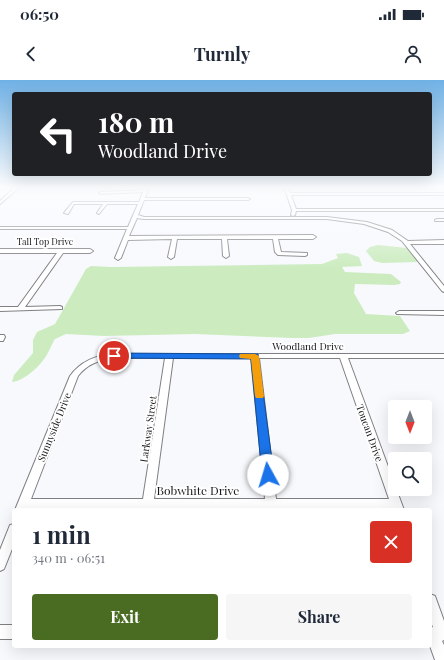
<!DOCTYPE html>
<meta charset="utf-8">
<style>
:root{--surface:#fff;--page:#f6f6f7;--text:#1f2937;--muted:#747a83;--accent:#496b22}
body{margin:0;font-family:"Playfair Display",serif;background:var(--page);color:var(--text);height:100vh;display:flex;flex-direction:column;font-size:15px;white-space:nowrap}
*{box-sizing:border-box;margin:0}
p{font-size:13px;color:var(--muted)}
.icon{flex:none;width:22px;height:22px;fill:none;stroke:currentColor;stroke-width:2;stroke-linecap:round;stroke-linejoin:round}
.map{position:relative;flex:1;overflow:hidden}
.sheet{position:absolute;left:12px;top:428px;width:420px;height:140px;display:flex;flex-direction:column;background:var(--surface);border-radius:4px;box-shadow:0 4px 16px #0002}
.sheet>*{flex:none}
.hud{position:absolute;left:12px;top:12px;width:420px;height:84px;border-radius:4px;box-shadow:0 4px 16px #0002;background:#202124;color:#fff;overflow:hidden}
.needle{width:26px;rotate:180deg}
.buttons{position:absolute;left:388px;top:320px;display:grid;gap:8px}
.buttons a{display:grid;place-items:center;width:44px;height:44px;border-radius:4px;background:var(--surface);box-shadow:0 4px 16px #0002;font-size:20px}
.pin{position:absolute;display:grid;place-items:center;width:34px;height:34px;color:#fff;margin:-17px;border:2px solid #fff;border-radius:50%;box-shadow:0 1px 4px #0007}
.me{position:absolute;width:44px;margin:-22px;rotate:354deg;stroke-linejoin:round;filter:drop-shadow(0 0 3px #0008)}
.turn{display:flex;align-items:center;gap:14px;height:84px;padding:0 20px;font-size:18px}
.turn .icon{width:52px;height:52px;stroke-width:2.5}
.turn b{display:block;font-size:28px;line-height:34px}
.round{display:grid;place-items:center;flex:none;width:42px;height:42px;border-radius:4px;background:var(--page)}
.overview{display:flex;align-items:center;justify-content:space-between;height:68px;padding:0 20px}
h1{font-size:24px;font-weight:700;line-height:30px}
.action{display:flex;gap:8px;margin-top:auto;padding:8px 20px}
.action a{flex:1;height:46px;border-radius:4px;background:var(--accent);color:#fff;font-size:16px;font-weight:700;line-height:46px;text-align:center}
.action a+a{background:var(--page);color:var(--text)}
.status{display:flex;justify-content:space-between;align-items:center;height:28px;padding:0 20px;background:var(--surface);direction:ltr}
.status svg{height:11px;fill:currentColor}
header{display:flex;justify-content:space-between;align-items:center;height:52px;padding:0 20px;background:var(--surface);font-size:18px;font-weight:700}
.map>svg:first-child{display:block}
.green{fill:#ccecc0}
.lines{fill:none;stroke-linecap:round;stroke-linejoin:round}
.minor-casing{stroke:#7f8084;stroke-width:2}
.minor{fill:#fff;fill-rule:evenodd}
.route{fill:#1a73e8;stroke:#114b97}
.slow{fill:#f59e0b}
.labels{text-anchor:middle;stroke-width:3.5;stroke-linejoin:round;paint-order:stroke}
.far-street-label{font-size:9px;fill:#18191a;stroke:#fff}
.street-label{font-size:10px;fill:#18191a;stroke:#fff}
.near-street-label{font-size:12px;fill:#18191a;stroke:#fff}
</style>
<div class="status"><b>06:50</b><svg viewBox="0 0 49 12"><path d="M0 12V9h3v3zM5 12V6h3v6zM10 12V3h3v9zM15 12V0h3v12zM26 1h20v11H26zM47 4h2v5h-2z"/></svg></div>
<header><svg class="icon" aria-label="back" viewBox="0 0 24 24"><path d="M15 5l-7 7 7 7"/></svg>Turnly<svg class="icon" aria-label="person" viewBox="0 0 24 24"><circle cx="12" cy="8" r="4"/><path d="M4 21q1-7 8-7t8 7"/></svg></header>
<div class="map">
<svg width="444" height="580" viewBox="0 0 444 580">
<rect width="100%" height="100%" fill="#f7f9fd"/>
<!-- green -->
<path class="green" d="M378,165L407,168L417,180V182L382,183L374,181L366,171L370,167Z
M347,173L359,177L362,186L342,187L345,192L391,194L401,202L400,204L394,205L355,204L354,213L366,234L400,236L410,251L403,254H335L309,258H293L195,254L104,256L66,254L55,259C51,265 49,273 44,279C39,287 22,302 12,302L14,295L33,273V260L37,252L55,244L86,189L91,186L111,187L322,184L338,178L336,174Z"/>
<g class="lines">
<defs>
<path id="minor" d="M15,107H20L0,124V121Z
M145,107H149L145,118H248L250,119L248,120H144L138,135L144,137H327L367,142L392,150L408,161L444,160V164H410L444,206V212L442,211L402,161L388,152L364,144L327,139H144L137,138L129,156L313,155L316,157L313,159H278L281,172L307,173V175L305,176L278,175L275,172L273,159H227L229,176L226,178L223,176L222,159H177L174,177L171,179L168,177L172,159L128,160L121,178L118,180L115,178L127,149H0V147H128L138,124H107L99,134L97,133L103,124H74L68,134L64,133L73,122H139L143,112L101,114L99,113L101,112L144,110Z
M284,107H288L290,113H444V115H291L296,129H444V131H296L295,135L293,136L291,135L292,130Z
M437,139H444V141H435V140Z
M0,169H90L93,171L90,173H63L25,227L60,226L62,227V229L0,231V227H18L57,173H0Z
M399,231H444V235L397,234L396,233Z
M0,255H4L5,257L3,261H0Z
M114,274H444V278H348L404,430H392V429H27V430H15L70,296C81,281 96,275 114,274ZM114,278H165L143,419H31L78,296C87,284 99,280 114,278ZM173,278H251L265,419H154ZM259,278H340L389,419H276Z
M14,444V464L4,489L0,491V470L10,445Z
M430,514L435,516L444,541V560L442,561L444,565V580H435L430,566V548L433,547L430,540Z
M0,545H14V559H0Z"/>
</defs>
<!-- minor casing -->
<use href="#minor" class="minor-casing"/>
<!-- minor -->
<use href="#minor" class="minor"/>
</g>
<!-- sky -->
<linearGradient id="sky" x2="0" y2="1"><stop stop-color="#6fb1e5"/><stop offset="0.57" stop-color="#fbfcfe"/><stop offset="1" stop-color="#fbfcfe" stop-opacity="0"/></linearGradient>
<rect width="444" height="188" fill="url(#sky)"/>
<!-- route -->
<path class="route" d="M114,273L258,274L274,395L272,398L268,399L264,398L262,395L251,279L111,278L110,276Z"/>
<!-- slow -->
<path class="slow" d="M240,274H255L259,276L264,316L263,318H256L255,316L251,279L240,278L239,276Z"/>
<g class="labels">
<!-- far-street labels -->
<g class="far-street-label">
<text x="45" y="165">Tall Top Drive</text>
</g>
<!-- street labels -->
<g class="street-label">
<text x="308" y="270">Woodland Drive</text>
<text transform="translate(54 347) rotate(-68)" y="4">Sunnyside Drive</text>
<text transform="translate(148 349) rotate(-82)" y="4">Larkway Street</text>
<text transform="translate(370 353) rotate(70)" y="4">Toucan Drive</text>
</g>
<!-- near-street labels -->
<g class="near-street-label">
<text x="198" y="415">Bobwhite Drive</text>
</g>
</g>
</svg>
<div class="buttons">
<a><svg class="needle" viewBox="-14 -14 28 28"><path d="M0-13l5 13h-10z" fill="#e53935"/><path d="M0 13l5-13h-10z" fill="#747a83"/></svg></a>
<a><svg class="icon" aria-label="search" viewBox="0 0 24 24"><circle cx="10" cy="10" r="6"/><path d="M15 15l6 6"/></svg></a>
</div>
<div class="pin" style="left:114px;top:276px;background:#d93025"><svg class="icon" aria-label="arrive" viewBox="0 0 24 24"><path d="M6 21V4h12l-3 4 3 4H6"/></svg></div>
<svg class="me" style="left:268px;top:395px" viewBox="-20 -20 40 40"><circle r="19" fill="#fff"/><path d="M0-13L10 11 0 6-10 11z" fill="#1a73e8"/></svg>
<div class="hud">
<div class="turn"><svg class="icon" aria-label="left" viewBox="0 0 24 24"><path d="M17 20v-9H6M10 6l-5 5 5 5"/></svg><div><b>180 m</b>Woodland Drive</div></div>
</div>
<section class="sheet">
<div class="overview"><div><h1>1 min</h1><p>340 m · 06:51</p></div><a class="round" style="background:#d93025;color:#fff"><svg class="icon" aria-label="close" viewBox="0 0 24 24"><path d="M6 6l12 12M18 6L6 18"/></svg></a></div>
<div class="action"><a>Exit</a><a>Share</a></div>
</section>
</div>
